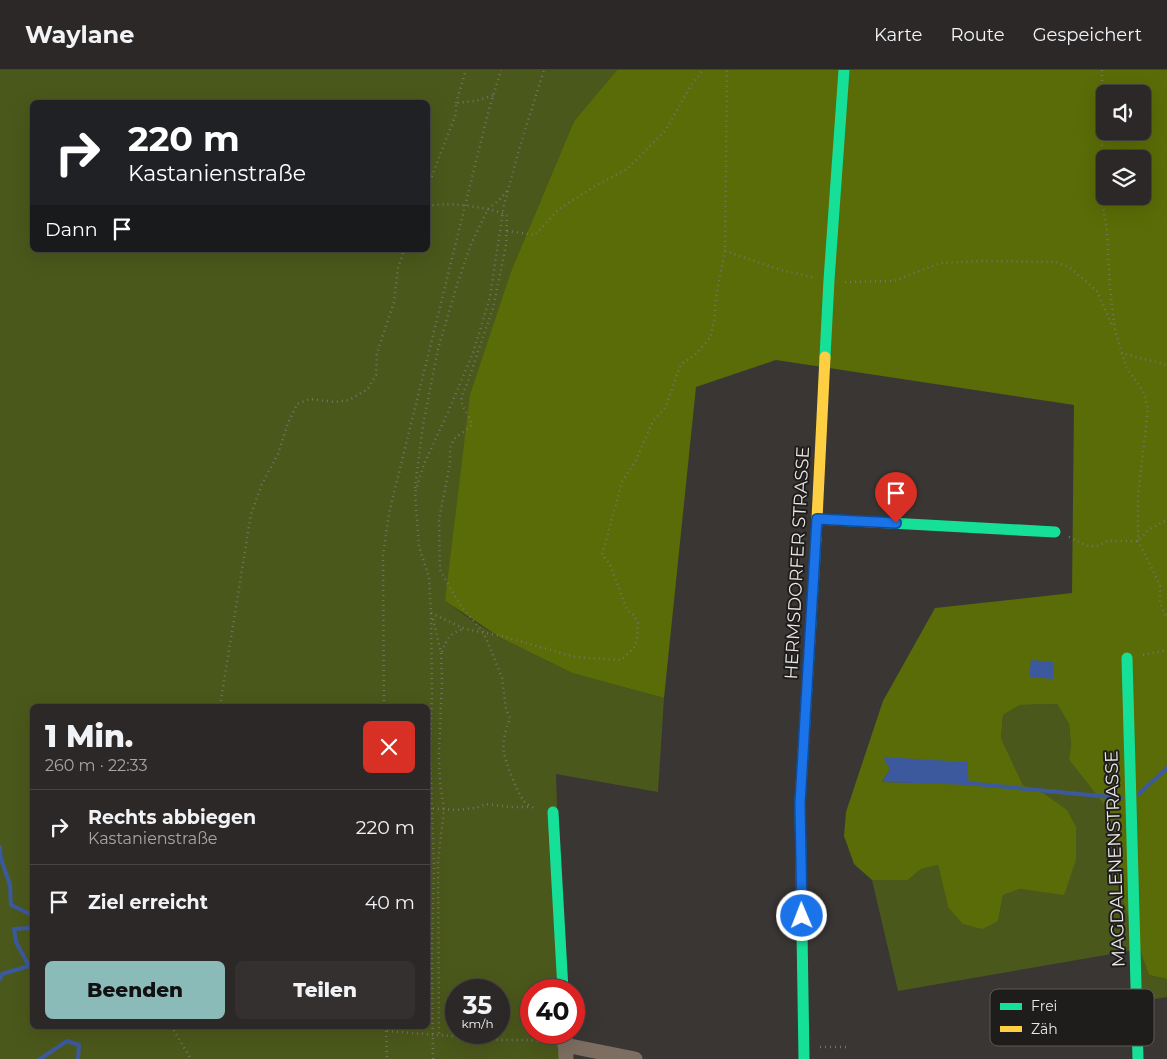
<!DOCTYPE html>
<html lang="de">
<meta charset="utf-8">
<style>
:root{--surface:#2b2827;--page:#33302f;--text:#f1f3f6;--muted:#a6a6a7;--line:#474444;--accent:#8bbbb9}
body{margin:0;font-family:Montserrat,sans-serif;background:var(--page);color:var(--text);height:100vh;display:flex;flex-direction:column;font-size:19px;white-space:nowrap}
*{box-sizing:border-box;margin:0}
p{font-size:16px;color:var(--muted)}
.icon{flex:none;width:28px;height:28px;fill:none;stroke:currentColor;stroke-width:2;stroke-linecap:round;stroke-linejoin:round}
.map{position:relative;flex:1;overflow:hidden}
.side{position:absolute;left:30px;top:634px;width:400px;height:325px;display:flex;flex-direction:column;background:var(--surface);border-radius:8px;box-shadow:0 5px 20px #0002,0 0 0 1px var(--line)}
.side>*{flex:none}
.guide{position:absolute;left:30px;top:30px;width:400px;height:152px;border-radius:8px;box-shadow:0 5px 20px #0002,0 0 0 1px var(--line);background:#202124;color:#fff;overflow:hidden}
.tools{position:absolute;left:1096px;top:15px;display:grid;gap:10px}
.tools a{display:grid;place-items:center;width:55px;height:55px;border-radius:8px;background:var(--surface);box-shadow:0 5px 20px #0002,0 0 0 1px var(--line);font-size:25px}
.speed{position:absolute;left:445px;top:909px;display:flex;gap:10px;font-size:25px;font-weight:700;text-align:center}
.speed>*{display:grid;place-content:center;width:65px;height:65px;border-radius:50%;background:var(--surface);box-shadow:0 5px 20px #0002,0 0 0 1px var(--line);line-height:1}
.speed small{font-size:12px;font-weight:400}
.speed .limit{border:8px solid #d22;background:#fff;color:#111}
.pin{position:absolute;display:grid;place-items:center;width:42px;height:42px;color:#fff;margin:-51px -21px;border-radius:50% 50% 50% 0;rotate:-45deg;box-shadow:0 0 5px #0007}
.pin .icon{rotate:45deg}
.me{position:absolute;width:55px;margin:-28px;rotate:359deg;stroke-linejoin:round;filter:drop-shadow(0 0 4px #0008)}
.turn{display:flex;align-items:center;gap:18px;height:105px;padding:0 15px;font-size:22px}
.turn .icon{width:65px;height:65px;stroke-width:2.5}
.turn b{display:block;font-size:35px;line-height:42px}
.then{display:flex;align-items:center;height:48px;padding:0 15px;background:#0003;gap:10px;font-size:19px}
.round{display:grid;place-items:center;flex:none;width:52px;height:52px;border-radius:8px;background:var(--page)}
.summary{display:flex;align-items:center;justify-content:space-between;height:85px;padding:0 15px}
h1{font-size:30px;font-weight:800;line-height:38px}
.action{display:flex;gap:10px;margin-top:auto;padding:10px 15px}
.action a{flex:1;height:58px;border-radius:8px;background:var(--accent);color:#111;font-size:20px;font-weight:800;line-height:58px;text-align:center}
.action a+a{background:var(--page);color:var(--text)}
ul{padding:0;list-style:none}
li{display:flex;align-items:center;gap:15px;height:75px;padding:0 15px;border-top:1px solid var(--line)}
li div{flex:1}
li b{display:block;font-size:19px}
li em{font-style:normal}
header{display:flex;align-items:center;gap:30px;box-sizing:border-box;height:70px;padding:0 25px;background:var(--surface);border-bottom:1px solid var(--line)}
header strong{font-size:24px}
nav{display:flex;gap:28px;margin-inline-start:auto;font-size:18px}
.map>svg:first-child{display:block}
.green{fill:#4b581b;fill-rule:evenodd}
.forest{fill:#5a6c07;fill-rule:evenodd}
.water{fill:#3c599e}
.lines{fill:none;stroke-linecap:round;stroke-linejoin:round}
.stream{stroke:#3c599e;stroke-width:4}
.path{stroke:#7a7169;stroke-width:2.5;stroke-dasharray:1 4;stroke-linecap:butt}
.street{stroke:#7d6e61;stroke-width:15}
.fast{stroke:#16e098;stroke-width:11}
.slow{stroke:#ffcf43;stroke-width:11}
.route-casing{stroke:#114b97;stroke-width:12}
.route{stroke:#1a73e8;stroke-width:9}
.labels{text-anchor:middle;stroke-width:4;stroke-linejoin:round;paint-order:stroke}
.street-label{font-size:18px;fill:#e9e6e5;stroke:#1f1d1c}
.key{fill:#1f1d1c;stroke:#5c5958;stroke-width:1}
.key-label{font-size:14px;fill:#e9e6e5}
</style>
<header>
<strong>Waylane</strong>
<nav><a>Karte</a><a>Route</a><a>Gespeichert</a></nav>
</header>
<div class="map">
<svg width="1167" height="989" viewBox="0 0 1167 989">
<rect width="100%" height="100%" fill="#393634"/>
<!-- green -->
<path class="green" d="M0,0H617L574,51L512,199L445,531L473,551L501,568L572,603L664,628L658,722L556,704L563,920H531V962L565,963L566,989H0ZM32,32H428V180H32ZM32,636H428V956H32ZM456,920H499V962H456Z
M1057,634L1069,654L1071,674L1069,690L1106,737L1117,776L1116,800L1149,905L1167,909V927L1136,932L1135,880L898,921L872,810H908L921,799L938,795L948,837L998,851L1003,825L1020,819L1064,824L1043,723L1023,715L1001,668L1003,645L1020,635Z"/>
<!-- forest -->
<path class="forest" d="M617,0H1167V909L1149,905L1124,833L1116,800L1117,776L1106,737L1069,690L1071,674L1069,654L1057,634L1020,635L1003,645L1001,668L1023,715L1043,723L1067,740L1076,757V790L1064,825L1020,819L1003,825L998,851L982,859L963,854L948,837L938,795L921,799L908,810H872L854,794L844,766L846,742L883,631L935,538L1072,523L1074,335L776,290L696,317L664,628L572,603L501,568L445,531L470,325L512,199L574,51ZM1105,24H1142V61H1105ZM1105,89H1142V126H1105ZM890,699L969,714L882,712Z"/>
<!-- water -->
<path class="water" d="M1031,590L1054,592L1053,609L1029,607Z
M883,687L967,692L969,715L882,712L890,699Z"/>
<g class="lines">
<!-- stream -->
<path class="stream" d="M965,713L1121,728
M1139,724L1167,698
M0,777L1,789L10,815L11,835L32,845
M0,909L2,904L29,896L16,872L14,859L29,858L32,861
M40,989L67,971L79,975L78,989"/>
<!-- path -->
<path class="path" d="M1102,0L1103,61L1099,114L1107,161L1110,218L1115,260L1126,297L1143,321L1148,338L1138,426V471L1155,505L1160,516V533L1167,548
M456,33L466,0
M428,116L456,44V33L476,31L494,25
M428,137C438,130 498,138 507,146L506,175L493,238L466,317C455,335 467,338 472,355L454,369L450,378V394L439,450L440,500L460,535L483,562L489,575L502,608L506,639L510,648C506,659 502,671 504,683C506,693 517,723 524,731C527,735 532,737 537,739
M507,161L535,165L559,139L595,116L627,99L665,61L692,14L703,0
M725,181L781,200L812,207
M845,212L894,211L940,193L981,191L1056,192L1069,197L1097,221L1113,257
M1121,283L1167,295
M415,418L423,355L438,279L457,215L471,174L488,139L498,131L507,121
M1069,467L1088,476H1097L1107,471H1138L1148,460L1167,450
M431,543L465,559L502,566L575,587L621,590L634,578L637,569L638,553L634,545L627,540L610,494L602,485L622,412L636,390L653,351L665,338L681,294L696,284L710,268L714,252L716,226L725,181L727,0
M433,549L441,583L442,610L439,684L440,712L444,740L438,791L439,964
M442,582C447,569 449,563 464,559
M1143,585L1167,580
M220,636L251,444L262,414L278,384L288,353L297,334L310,329L334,332L349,330L368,319L376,305L377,283L394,232L398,198L404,180
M384,636L383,486L389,443L488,43L501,0
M428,738L456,740L476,738L486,734L509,737H530
M171,956L191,989
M386,956L387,989
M387,961L500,970H530L552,973
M820,977H848
M433,989L432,880L434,798L430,681L432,624L431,543L429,507L419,477L415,423L424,394L448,342L473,283L490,227L504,135L520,76L544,0"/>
<!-- street -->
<path class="street" d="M565,962L566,989
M565,975L635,989"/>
<!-- fast -->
<path class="fast" d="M825,287L829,210L844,0
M817,449L1055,462
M1127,588L1138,989
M553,742L563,920
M804,989L800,733L816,469"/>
<!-- slow -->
<path class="slow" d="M816,469L825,287"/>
</g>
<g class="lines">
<defs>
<path id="route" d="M802,846L800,733L817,449L896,453"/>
</defs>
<!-- route casing -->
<use href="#route" class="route-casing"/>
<!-- route -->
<use href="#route" class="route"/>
</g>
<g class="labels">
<!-- street labels -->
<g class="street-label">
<text transform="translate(797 493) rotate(-87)" y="6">HERMSDORFER STRASSE</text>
<text transform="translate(1115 789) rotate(-92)" y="6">MAGDALENENSTRASSE</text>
</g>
</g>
<!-- legend -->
<rect x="990" y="919" width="164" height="57" rx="8" class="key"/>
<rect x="1000" y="933" width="22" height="7" fill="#16e098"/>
<rect x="1000" y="956" width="22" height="6" fill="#ffcf43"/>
<g class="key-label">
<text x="1031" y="941">Frei</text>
<text x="1031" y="964">Zäh</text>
</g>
</svg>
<div class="tools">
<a><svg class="icon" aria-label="sound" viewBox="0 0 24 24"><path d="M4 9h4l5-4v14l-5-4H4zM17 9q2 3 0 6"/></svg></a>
<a><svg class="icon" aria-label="layers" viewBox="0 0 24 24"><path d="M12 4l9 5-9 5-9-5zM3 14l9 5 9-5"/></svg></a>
</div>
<div class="speed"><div>35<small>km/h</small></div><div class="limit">40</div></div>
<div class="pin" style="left:896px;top:453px;background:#d93025"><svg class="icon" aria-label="arrive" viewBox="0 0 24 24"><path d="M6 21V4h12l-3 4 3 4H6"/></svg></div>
<svg class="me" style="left:802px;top:846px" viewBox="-20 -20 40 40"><circle r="17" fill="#1a73e8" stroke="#fff" stroke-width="3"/><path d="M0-11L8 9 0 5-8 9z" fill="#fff"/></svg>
<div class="guide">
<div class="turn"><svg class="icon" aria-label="right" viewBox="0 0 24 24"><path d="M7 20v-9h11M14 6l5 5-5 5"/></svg><div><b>220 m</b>Kastanienstraße</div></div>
<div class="then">Dann<svg class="icon" aria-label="arrive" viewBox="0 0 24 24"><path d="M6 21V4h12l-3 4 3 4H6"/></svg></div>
</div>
<section class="side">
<div class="summary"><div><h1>1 Min.</h1><p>260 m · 22:33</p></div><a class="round" style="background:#d93025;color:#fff"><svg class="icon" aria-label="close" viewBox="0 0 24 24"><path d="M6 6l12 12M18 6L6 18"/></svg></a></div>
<ul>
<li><svg class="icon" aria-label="right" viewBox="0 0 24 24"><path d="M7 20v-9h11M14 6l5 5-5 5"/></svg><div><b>Rechts abbiegen</b><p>Kastanienstraße</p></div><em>220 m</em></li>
<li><svg class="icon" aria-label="arrive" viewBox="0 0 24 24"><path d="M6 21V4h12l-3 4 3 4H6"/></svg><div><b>Ziel erreicht</b></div><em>40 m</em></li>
</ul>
<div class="action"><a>Beenden</a><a>Teilen</a></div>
</section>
</div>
